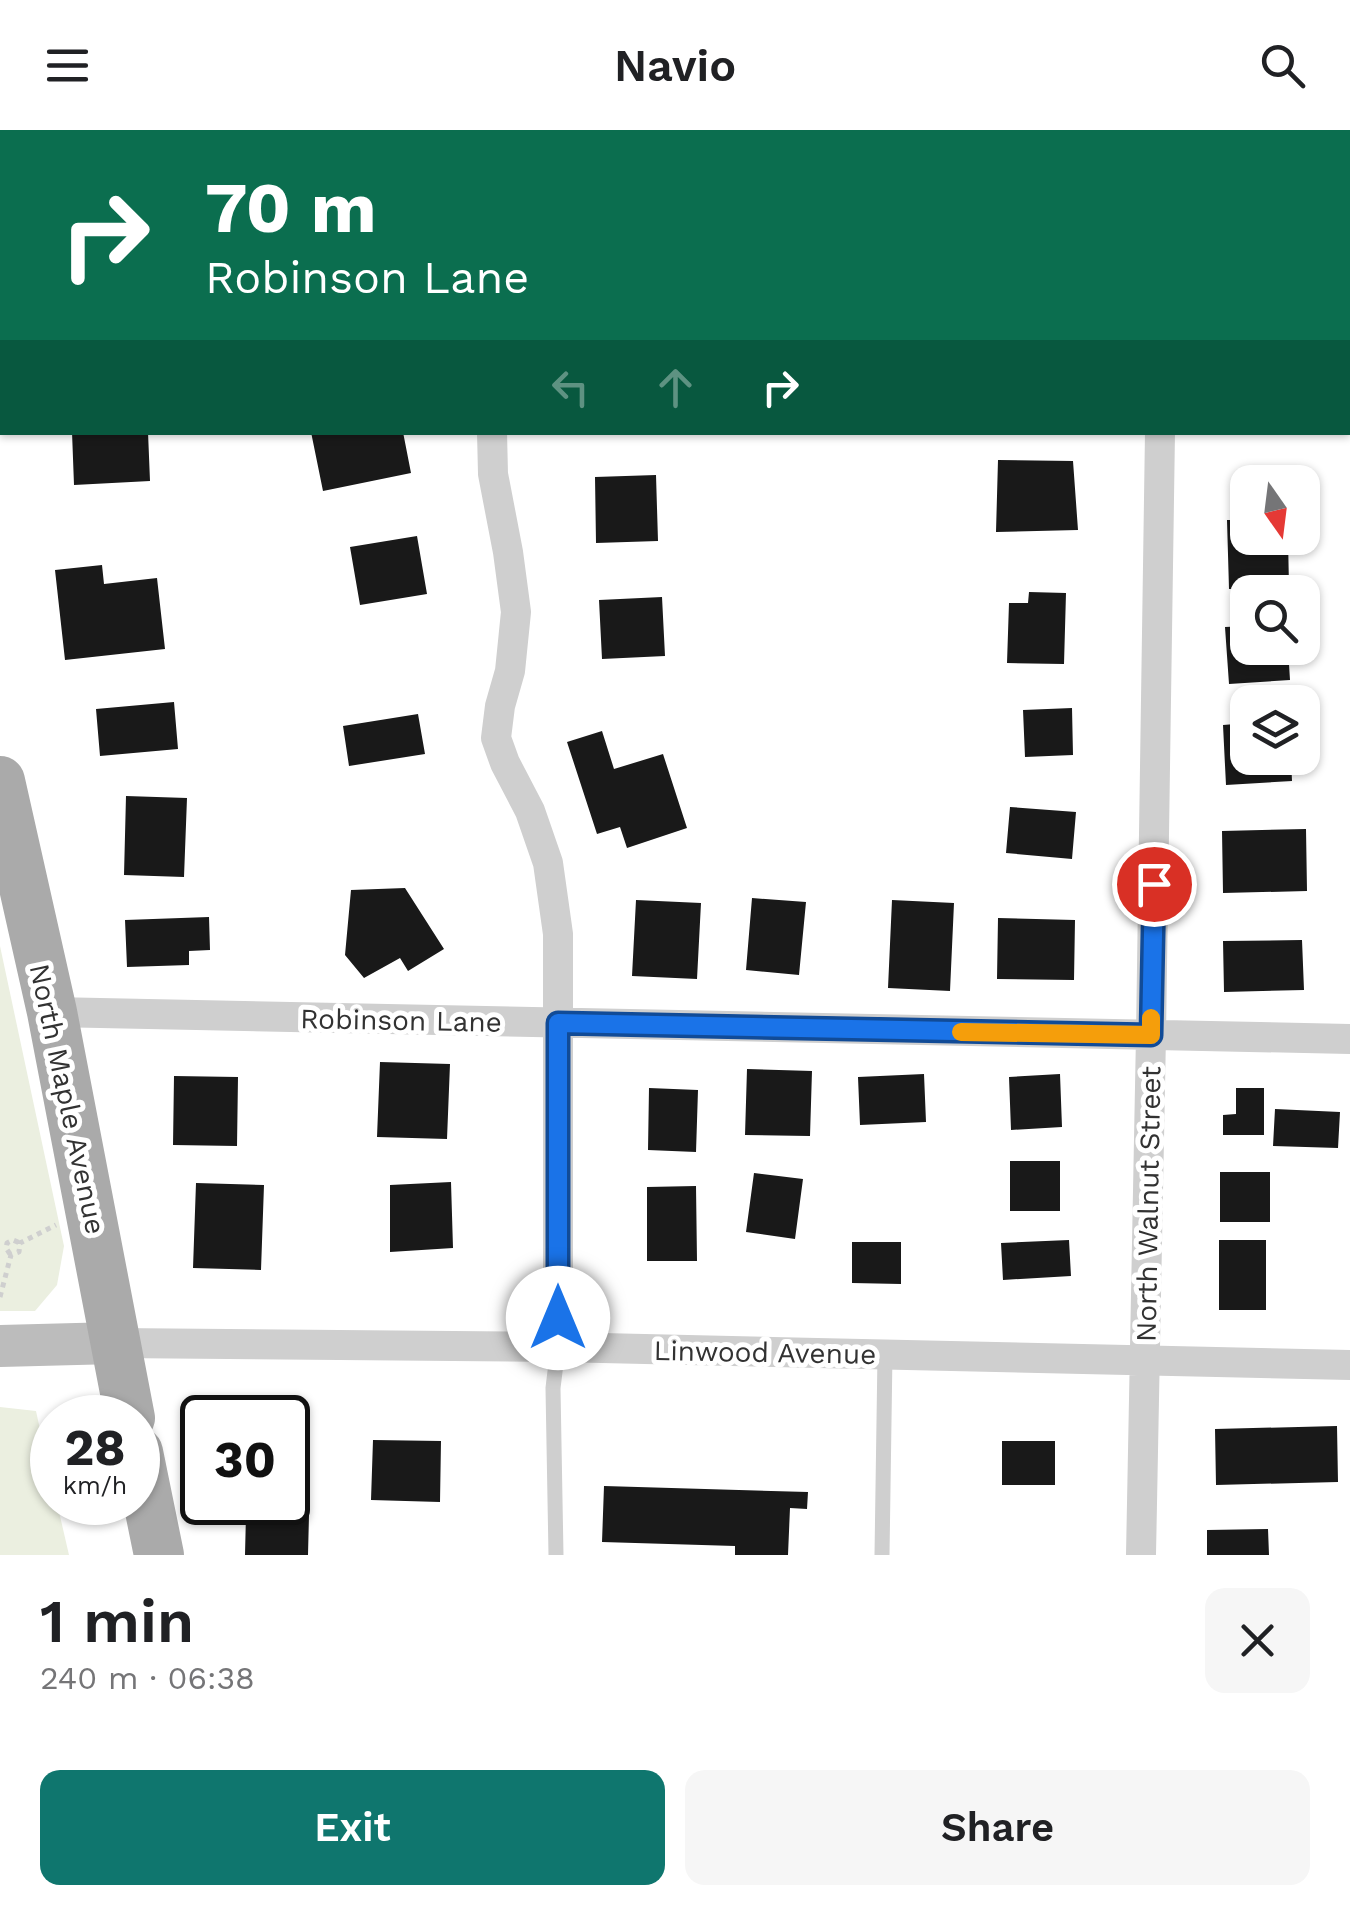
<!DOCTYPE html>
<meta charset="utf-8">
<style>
:root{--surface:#fff;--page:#f6f6f6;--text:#202124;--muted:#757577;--accent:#0f766e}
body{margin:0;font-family:"Work Sans",sans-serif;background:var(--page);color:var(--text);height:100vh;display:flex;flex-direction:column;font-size:38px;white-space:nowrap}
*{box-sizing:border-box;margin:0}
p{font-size:32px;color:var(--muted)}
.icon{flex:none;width:55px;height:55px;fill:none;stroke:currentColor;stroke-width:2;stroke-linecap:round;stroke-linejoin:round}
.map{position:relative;height:1425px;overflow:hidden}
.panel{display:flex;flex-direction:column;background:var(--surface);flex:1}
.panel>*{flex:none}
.banner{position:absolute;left:0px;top:0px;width:1350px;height:305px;box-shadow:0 2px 8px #0004;background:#0b6e4f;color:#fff;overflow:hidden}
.needle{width:65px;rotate:166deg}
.tools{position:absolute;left:1230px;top:335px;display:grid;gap:20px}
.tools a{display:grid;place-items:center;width:90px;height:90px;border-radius:20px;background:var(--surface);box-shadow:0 2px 8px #0004;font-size:50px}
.speed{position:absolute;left:30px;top:1265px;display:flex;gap:20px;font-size:50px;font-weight:700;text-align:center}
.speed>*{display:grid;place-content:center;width:130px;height:130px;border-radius:50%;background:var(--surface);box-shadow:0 2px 8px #0004;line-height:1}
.speed small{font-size:25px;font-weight:400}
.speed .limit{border:5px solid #111;border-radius:15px;background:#fff;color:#111}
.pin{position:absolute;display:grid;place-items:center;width:85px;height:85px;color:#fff;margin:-42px;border:5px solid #fff;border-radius:50%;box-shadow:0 2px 10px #0007}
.me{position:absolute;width:110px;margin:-55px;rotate:0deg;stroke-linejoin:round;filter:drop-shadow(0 0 8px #0008)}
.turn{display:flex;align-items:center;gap:35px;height:210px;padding:0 40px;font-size:45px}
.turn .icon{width:130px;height:130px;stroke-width:2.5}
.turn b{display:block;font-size:70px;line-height:85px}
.lanes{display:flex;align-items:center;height:95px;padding:0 40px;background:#0003;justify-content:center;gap:50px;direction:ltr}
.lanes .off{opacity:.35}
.round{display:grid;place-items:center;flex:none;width:105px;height:105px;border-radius:20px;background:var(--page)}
.overview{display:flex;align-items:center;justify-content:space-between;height:170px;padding:0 40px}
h1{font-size:60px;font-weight:600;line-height:75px}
.action{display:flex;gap:20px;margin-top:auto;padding:20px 40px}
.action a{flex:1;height:115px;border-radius:20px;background:var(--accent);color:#fff;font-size:40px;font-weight:600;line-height:115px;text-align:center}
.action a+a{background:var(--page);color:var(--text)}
header{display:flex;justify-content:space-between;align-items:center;height:130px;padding:0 40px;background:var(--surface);font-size:45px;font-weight:600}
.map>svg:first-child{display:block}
.green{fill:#ebefe0}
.building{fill:#191919}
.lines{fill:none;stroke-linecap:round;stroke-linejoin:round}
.path{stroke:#cfcfcf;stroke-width:5;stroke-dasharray:5 5;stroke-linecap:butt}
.service{stroke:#cfcfcf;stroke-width:15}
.minor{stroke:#cfcfcf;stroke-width:30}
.secondary{stroke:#bcbcbc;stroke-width:42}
.primary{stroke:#aaa;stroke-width:50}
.route-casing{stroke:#114b97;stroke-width:25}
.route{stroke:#1a73e8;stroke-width:18}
.slow{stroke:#f59e0b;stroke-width:18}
.labels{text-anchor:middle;stroke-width:10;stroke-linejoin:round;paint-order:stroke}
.street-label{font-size:28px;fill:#323232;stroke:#fff}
</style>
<header><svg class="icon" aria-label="menu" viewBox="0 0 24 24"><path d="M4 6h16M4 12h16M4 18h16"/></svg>Navio<svg class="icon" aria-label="search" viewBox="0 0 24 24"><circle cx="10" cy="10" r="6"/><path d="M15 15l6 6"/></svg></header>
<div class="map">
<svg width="1350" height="1425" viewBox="0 0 1350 1425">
<rect width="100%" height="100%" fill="#fff"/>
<!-- green -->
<path class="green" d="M0,816L64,1116L57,1155L35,1181H0Z
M0,1277L36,1281L52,1354V1372L57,1373L69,1425H0Z"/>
<!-- building -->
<path class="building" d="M72,302H148L150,351L74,355Z
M311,302H403L411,343L323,361Z
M998,330L1073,331L1078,400L996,402Z
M656,345L658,411L596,413L595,347Z
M1227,390H1248V408H1288L1289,457L1229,459Z
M417,406L427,464L360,475L350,417Z
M102,435L104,454L157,448L165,519L65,530L55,440Z
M1029,462L1066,463L1064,534L1007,533L1009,473H1028Z
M662,467L665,526L602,529L599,470Z
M1248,496V518H1288L1290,550L1229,554L1225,497Z
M174,572L178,619L100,626L96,579Z
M1072,578L1073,625L1025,627L1023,580Z
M418,584L425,624L349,636L343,596Z
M1248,593V628H1291L1292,651L1226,655L1223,595Z
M602,601L614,639L663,624L687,698L627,718L620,697L597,704L567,612Z
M126,666L187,668L184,747L124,745Z
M1010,677L1076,682L1072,729L1006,723Z
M1306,699L1307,761L1223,763L1222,701Z
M405,758L444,819L408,841L400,828L364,848L345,825L351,760Z
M752,768L806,772L799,845L746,840Z
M636,770L701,773L697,849L632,846Z
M892,770L954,773L950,861L888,858Z
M209,787L210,820L189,821V835L127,837L125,790Z
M998,788L1075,790L1074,850L997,849Z
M1302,810L1304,860L1224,862L1223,811Z
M380,932L450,934L447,1009L377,1007Z
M747,939L812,941L810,1006L745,1005Z
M924,944L926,992L860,995L858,947Z
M1060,944L1062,997L1011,1000L1009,947Z
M174,946L238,947L237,1016L173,1015Z
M649,958L698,960L696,1022L648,1020Z
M1236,958H1264V1005H1223V985L1236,984Z
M1275,979L1340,982L1338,1018L1273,1016Z
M1010,1031H1060V1081H1010Z
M1220,1042H1270V1092H1220Z
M754,1043L803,1049L795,1109L746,1102Z
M451,1052L453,1118L390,1122V1055Z
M196,1053L264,1055L261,1140L193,1138Z
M696,1056L697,1131H647V1057Z
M1069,1110L1071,1146L1003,1150L1001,1113Z
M1219,1110H1266V1180H1219Z
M852,1112H901V1154L852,1153Z
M292,1281V1333H288V1288H217V1282Z
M1337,1296L1338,1352L1216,1355L1215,1299Z
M373,1310L441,1311L440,1372L371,1370Z
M1002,1311H1055V1355H1002Z
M604,1356L808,1362L807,1379L790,1378L788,1425H735V1416L602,1412Z
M246,1384L309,1385L308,1425H245Z
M1268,1399L1269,1425H1207V1400Z"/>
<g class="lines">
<!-- path -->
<path class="path" d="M10,1124L6,1118L7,1113L13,1110L20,1113
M0,1167L11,1125L19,1122L20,1113L56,1095"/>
<!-- service -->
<path class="service" d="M556,1425L553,1258L558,1217
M882,1425L885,1224"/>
<!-- minor -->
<path class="minor" d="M572,2V0
M1164,2V0
M492,302L493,344L508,422L516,482L510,541L500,576L496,608L505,633L530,681L548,733L558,804V1217
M52,882L1350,909
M115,1213L558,1217L1350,1235
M1141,1425L1151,905L1160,302"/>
<!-- secondary -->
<path class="secondary" d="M0,1216L115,1213"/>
<!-- primary -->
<path class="primary" d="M0,651L52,882L130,1288
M138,1322L159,1425"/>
</g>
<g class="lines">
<defs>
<path id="route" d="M558,1188V893L1151,905L1154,754"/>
</defs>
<!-- route casing -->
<use href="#route" class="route-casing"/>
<!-- route -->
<use href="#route" class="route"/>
<!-- slow -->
<path class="slow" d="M961,902L1151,905V888"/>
</g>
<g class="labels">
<!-- street labels -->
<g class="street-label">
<text transform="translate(401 890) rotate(1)" y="10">Robinson Lane</text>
<text transform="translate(68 969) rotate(78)" y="10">North Maple Avenue</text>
<text transform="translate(1148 1074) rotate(-89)" y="10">North Walnut Street</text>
<text transform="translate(765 1222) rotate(1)" y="10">Linwood Avenue</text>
</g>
</g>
</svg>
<div class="tools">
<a><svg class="needle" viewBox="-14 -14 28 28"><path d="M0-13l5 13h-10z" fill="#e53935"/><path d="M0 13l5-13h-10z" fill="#757577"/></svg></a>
<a><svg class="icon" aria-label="search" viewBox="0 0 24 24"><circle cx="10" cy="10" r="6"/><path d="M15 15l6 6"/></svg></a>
<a><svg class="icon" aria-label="layers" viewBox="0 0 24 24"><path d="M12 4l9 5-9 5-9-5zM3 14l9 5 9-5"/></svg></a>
</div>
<div class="speed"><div>28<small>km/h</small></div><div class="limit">30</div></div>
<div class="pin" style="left:1154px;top:754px;background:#d93025"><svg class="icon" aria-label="arrive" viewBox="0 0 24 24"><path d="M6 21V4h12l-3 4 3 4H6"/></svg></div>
<svg class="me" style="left:558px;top:1188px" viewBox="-20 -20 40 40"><circle r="19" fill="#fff"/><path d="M0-13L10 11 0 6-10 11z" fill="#1a73e8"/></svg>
<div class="banner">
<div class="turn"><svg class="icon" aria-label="right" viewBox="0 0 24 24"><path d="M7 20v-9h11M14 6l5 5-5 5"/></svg><div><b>70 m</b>Robinson Lane</div></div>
<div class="lanes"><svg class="icon off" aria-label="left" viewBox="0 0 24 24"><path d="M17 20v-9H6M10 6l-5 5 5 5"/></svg><svg class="icon off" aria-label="ahead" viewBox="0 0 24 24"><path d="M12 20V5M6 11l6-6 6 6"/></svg><svg class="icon" aria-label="right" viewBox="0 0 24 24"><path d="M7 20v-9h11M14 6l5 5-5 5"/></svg></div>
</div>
</div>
<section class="panel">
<div class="overview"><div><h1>1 min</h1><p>240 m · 06:38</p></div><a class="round"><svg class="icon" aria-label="close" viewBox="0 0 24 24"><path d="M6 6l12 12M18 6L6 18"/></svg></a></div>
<div class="action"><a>Exit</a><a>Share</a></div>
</section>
